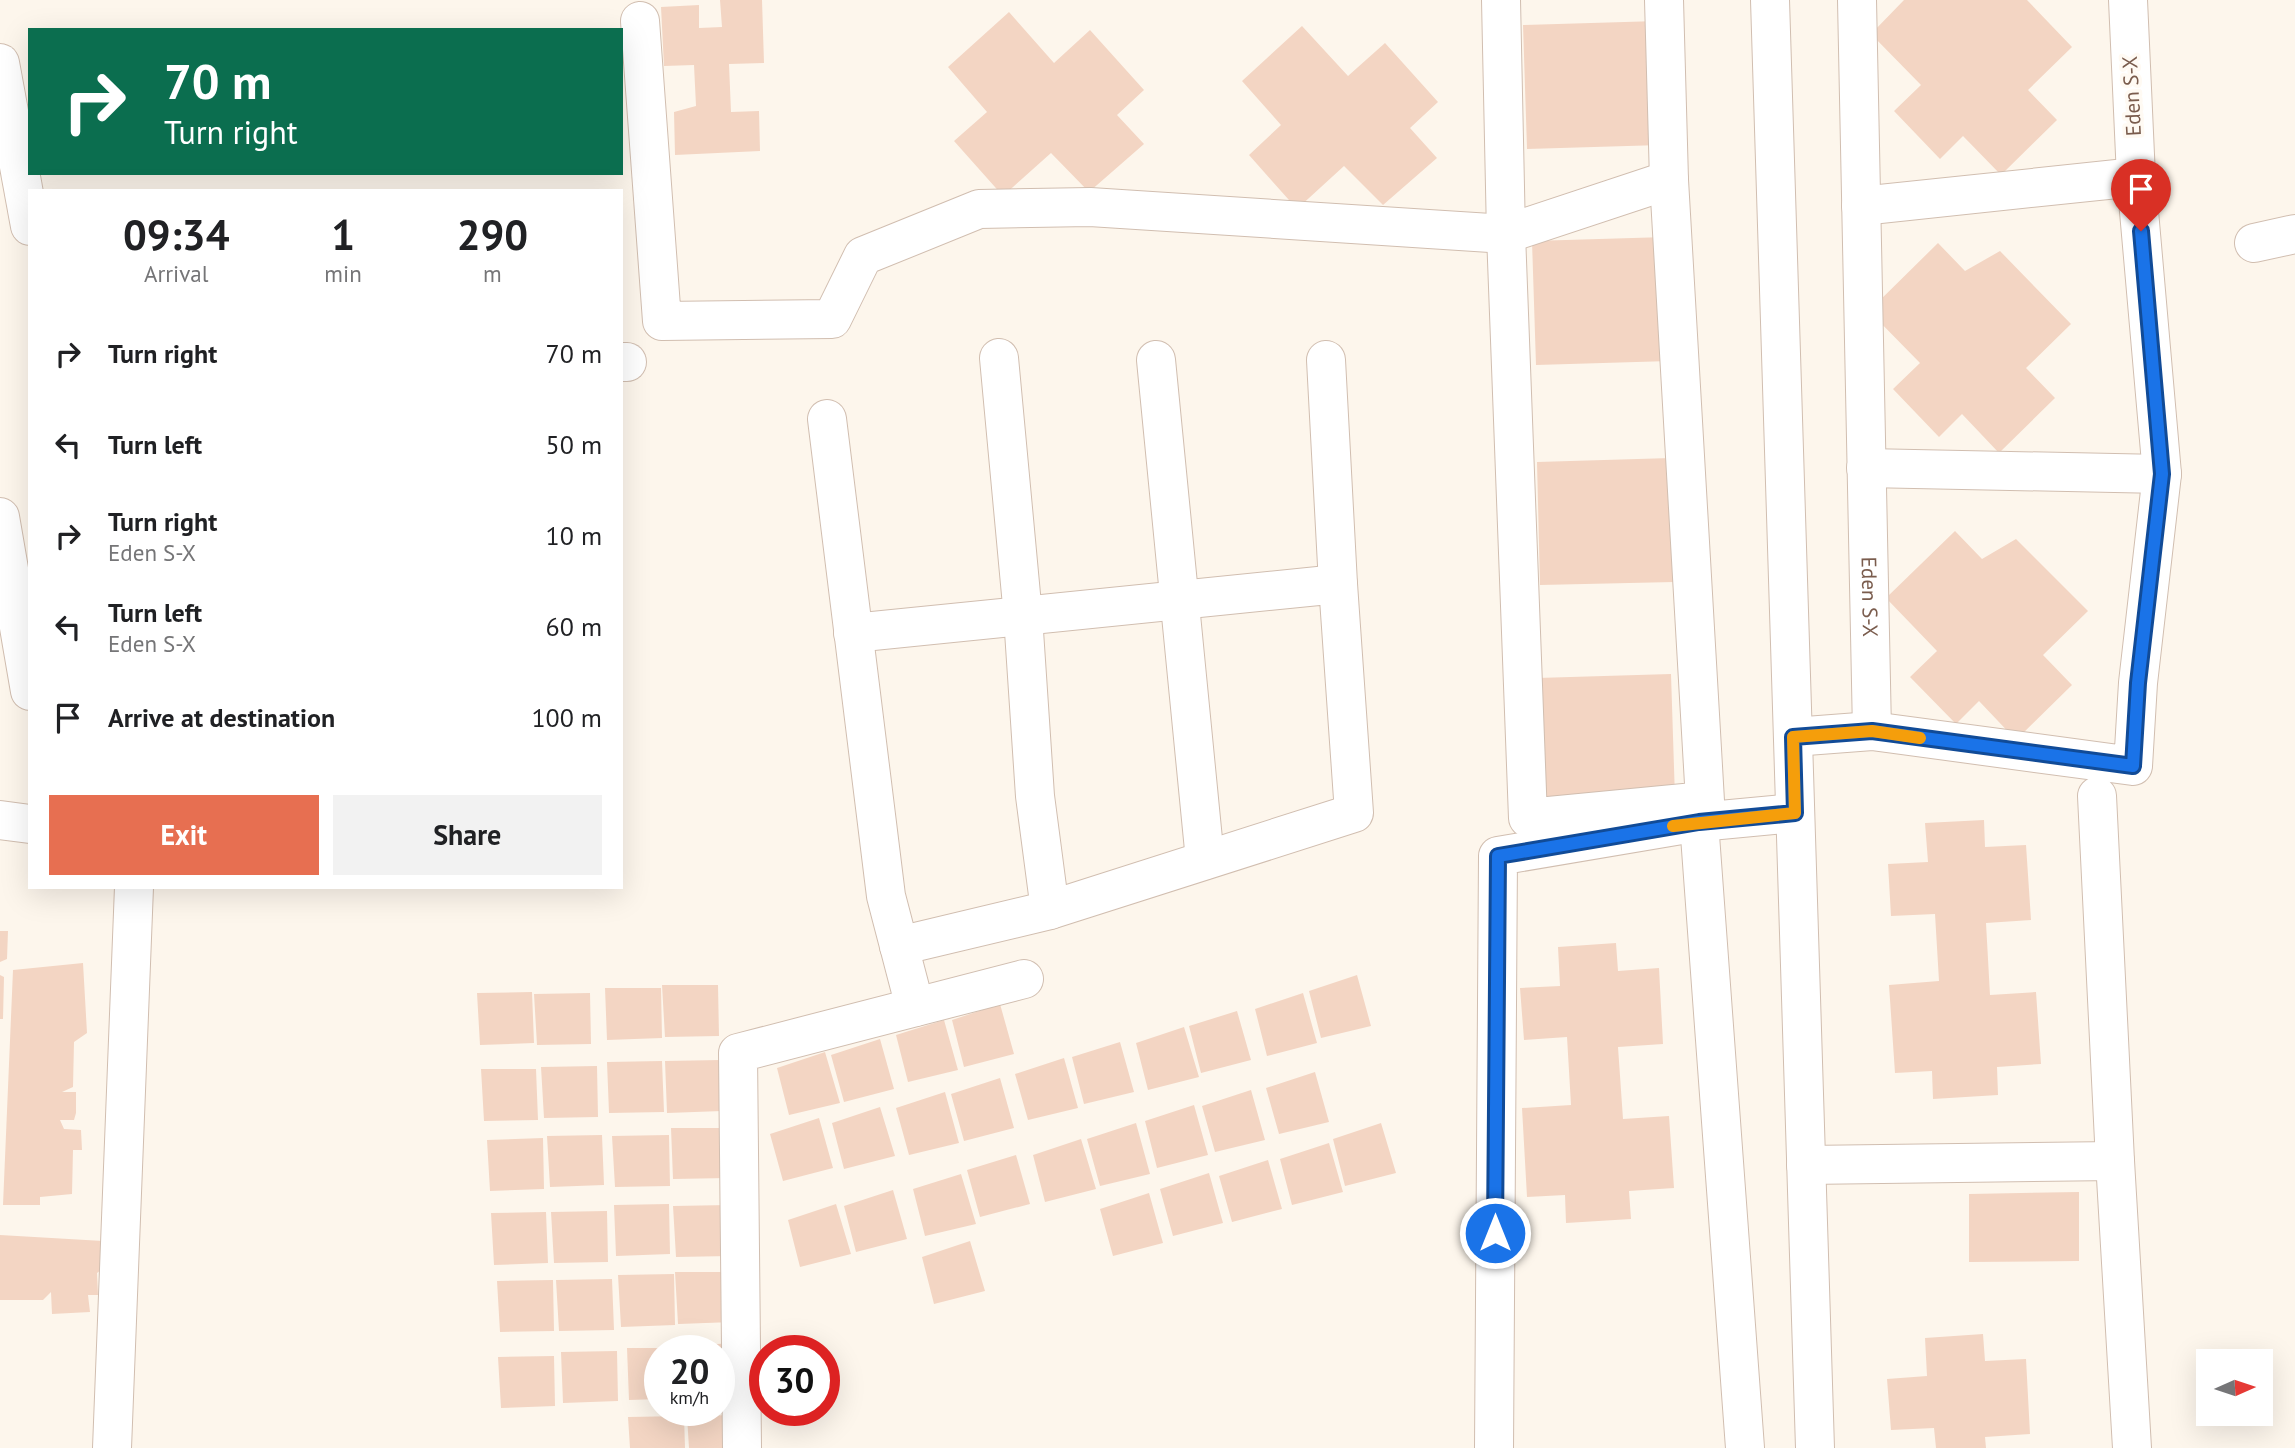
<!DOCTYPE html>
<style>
:root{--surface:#fff;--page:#f2f2f2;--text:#202124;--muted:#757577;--accent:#e76f51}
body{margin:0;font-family:"PT Sans",sans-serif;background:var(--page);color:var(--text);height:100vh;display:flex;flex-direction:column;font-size:26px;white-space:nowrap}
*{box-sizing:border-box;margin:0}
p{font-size:23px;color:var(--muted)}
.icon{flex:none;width:38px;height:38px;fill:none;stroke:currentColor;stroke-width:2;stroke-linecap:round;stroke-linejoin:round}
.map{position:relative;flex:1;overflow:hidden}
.panel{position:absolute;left:28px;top:189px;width:595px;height:700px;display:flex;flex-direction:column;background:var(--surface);border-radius:0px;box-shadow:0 7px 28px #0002}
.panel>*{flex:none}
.banner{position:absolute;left:28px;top:28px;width:595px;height:147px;border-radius:0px;box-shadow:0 7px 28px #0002;background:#0b6e4f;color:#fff;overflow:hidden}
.needle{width:46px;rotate:87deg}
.buttons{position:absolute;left:2196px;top:1349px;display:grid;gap:14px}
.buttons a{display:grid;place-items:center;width:77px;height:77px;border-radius:0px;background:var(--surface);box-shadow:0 7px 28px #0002;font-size:35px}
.speed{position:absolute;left:644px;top:1335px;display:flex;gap:14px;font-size:35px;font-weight:700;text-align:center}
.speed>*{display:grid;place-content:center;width:91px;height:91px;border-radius:50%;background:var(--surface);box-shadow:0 7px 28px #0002;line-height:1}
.speed small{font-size:18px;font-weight:400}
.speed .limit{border:10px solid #d22;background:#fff;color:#111}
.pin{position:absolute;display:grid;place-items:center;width:60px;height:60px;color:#fff;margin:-72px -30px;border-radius:50% 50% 50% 0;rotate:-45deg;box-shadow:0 0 7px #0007}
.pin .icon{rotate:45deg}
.me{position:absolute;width:77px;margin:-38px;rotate:0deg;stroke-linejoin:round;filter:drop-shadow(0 0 5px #0008)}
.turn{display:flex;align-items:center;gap:24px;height:147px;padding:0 21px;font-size:32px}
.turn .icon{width:91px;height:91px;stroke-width:2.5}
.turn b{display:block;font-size:49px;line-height:60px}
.eta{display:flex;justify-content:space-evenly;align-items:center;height:119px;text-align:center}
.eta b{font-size:42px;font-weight:700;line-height:49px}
.primary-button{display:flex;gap:14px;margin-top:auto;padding:14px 21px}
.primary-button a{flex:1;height:80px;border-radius:0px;background:var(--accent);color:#fff;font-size:28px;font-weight:700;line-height:80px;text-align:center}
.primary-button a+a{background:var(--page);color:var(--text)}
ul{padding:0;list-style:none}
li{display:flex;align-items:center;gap:21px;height:91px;padding:0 21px}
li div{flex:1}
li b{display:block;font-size:26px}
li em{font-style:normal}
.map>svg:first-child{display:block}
.building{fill:#f3d5c3}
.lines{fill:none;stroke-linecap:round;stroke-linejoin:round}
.minor-casing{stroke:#d1beb0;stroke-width:40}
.minor{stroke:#fff;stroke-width:38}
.route-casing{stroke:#114b97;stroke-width:18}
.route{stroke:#1a73e8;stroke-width:12}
.slow{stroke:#f59e0b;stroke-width:12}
.labels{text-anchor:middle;stroke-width:7;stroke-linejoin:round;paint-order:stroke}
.street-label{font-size:21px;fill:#7a5c4d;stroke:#fffaf3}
</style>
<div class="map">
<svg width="2295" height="1448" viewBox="0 0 2295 1448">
<rect width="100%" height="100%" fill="#fdf6ec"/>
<!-- building -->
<path class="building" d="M720,0H762L764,63L729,64L731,112L759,111L760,151L675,155L674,112L696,106L694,65L664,66L661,7L699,5V28L722,27Z
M1904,0H2027L2072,47L2028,90L2057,120L2001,175L1963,136L1940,159L1894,111L1921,85L1871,34Z
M1009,12L1054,63L1090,30L1144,90L1117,115L1144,144L1089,192L1051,153L1003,196L954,141L987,112L948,67Z
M1658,21L1661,145L1527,149L1523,25Z
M1302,26L1348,76L1385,43L1438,102L1410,128L1437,158L1383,205L1344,166L1297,209L1249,155L1281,125L1242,81Z
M1666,237L1670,361L1536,365L1532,241Z
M1938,243L1965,271L2000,251L2071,324L2026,368L2055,398L1999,453L1962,414L1939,437L1893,389L1920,363L1869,311Z
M1671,458L1674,582L1540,585L1537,462Z
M1955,531L1982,559L2016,539L2088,611L2043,655L2072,685L2016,740L1979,701L1956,724L1910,677L1937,651L1886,598Z
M1671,674L1675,798L1540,802L1537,678Z
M1984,820L1985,847L2026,845L2031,920L1986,923L1990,995L2036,992L2041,1064L1997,1067L1998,1095L1933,1099L1932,1071L1895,1073L1889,985L1939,981L1935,914L1891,916L1888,864L1928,862L1925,823Z
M0,931H8L7,959L0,962Z
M1616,943L1618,971L1659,968L1663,1044L1618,1047L1623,1119L1669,1116L1674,1188L1629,1191L1631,1219L1566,1223L1565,1195L1527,1197L1522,1108L1571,1105L1567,1037L1524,1040L1520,988L1560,986L1558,947Z
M83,963L87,1033L74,1042L73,1087L62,1092H76V1113L74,1120H60L64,1129L81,1130L82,1150H73L72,1194L40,1197V1205H3L13,970Z
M0,975L4,977L3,1019H0Z
M1357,975L1371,1026L1321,1038L1309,991Z
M662,985H718L719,1036L665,1037Z
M605,988H661L662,1038L607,1040Z
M532,992L534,1043L480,1045L477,993Z
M590,993L591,1044L537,1045L534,994Z
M1303,993L1317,1043L1267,1056L1255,1009Z
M1000,1004L1014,1054L964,1067L952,1020Z
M1237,1011L1251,1060L1201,1073L1189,1026Z
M944,1020L958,1070L908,1082L896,1035Z
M1184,1027L1199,1077L1148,1090L1136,1043Z
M880,1039L894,1089L844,1102L831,1055Z
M1120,1042L1134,1092L1084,1104L1072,1057Z
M825,1052L840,1103L789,1115L777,1068Z
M1064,1058L1078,1108L1028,1120L1015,1074Z
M721,1060L722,1111L667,1113L665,1061Z
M662,1061L664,1112L609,1113L607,1062Z
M597,1066L598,1117L544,1118L541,1067Z
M481,1069H536L538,1120L484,1121Z
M1315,1072L1329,1122L1279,1134L1266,1088Z
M1000,1078L1014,1128L964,1141L951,1094Z
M1251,1090L1265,1140L1215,1152L1202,1106Z
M945,1092L959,1143L909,1155L896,1108Z
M1194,1105L1208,1155L1157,1168L1145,1121Z
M880,1107L895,1156L844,1169L832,1123Z
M819,1118L833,1168L783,1181L770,1134Z
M1136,1123L1150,1174L1100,1186L1087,1139Z
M1381,1123L1396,1173L1345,1186L1333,1139Z
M671,1128H727L728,1178L673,1179Z
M602,1135L604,1185L550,1187L547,1136Z
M669,1135L670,1186L615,1187L612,1136Z
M543,1138L544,1189L490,1191L487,1140Z
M1081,1139L1096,1189L1045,1202L1033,1155Z
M1329,1143L1343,1192L1292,1205L1280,1159Z
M1016,1155L1030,1204L980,1217L967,1170Z
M1268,1160L1282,1209L1232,1222L1219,1176Z
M1209,1173L1223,1223L1173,1236L1160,1189Z
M961,1174L976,1224L925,1236L913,1189Z
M893,1190L907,1239L856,1252L844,1206Z
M2079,1192V1261L1969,1262V1194Z
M1149,1193L1163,1243L1113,1256L1100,1209Z
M669,1204L670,1254L616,1256L614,1205Z
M836,1204L851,1254L800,1267L788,1220Z
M729,1205L730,1256L676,1257L673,1206Z
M607,1211L608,1262L554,1263L551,1212Z
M546,1212L548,1263L494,1265L491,1213Z
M0,1235L103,1241L101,1270L97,1273L98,1295H88L90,1312L52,1314L51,1292L43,1300H0Z
M970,1241L985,1291L934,1304L922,1257Z
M675,1272H731L733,1322L678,1324Z
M674,1274L675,1325L621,1327L618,1275Z
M612,1279L614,1330L559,1331L556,1280Z
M553,1280L554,1331L500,1332L497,1281Z
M1983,1334L1985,1361L2026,1359L2030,1434L1985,1437L1986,1448H1936L1934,1428L1891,1430L1887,1379L1927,1376L1925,1338Z
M734,1343L736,1393L719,1394V1351H684V1346Z
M627,1348H682V1351H660V1399L629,1400Z
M617,1351L618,1401L563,1403L561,1352Z
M554,1356L555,1406L501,1408L498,1357Z
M736,1415V1448H689L687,1416Z
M684,1416L685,1448H630L628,1417Z"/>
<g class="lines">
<defs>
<g id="minor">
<path d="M1501,0L1506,234L1528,818L1705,801L1669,180L1664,0"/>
<path d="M1770,0L1815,1448"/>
<path id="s1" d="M1857,0L1872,731"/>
<path d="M640,21L662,321L832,319L863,256L979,209L1090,207L1506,234L1669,180"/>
<path d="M0,63L30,226"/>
<path d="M1861,206L2136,177"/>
<path d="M2254,243L2295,234"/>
<path d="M999,358L1023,616L1035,796L1050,910"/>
<path d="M1156,360L1205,860"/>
<path d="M1326,360L1338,584"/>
<path d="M621,362H627"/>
<path d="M827,419L886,896L915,1007"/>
<path d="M1866,468L2162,474"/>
<path d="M0,517L30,691"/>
<path d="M853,633L1338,584L1354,813L1050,910L899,946"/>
<path d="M1793,737L1872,731L2133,766L2138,683L2162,474L2136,177L2128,0"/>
<path d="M2097,796L2115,1161"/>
<path d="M0,820L30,824"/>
<path d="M1699,822L1745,1448"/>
<path d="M1806,1165L2115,1161L2132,1448"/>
<path d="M112,1448L134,887"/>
<path d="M742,1448L738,1053L1024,979"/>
<path d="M1494,1448L1498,856L1699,822L1795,813"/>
</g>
</defs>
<!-- minor casing -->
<use href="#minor" class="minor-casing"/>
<!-- minor -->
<use href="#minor" class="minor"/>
</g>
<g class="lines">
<defs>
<path id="route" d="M1495,1233L1498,856L1699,822L1795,813L1793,737L1872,731L2133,766L2138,683L2162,474L2141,231"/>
</defs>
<!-- route casing -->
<use href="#route" class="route-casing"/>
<!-- route -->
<use href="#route" class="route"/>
<!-- slow -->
<path class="slow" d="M1673,826L1795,813L1793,737L1872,731L1920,738"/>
</g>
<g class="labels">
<!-- street labels -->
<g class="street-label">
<text transform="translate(2132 96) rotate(-93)" y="7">Eden S-X</text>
<text dy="7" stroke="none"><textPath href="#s1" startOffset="597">Eden S-X</textPath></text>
</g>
</g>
</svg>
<div class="buttons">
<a><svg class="needle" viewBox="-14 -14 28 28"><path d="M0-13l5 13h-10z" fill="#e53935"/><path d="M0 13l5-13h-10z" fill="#757577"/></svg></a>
</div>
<div class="speed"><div>20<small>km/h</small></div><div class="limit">30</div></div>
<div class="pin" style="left:2141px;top:231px;background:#d93025"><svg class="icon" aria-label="arrive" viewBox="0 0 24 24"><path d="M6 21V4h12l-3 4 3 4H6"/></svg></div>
<svg class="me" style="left:1495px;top:1233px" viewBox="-20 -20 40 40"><circle r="17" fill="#1a73e8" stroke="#fff" stroke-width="3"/><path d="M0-11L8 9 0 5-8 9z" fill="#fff"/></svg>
<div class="banner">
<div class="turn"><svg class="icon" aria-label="right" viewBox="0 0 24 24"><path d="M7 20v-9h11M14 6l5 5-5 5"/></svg><div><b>70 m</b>Turn right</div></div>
</div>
<section class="panel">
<div class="eta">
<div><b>09:34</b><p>Arrival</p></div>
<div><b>1</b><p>min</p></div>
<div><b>290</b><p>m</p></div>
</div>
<ul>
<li><svg class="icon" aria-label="right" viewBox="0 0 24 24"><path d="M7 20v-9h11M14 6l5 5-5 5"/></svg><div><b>Turn right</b></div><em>70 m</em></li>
<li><svg class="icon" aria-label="left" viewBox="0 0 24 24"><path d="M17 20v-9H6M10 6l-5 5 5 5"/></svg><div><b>Turn left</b></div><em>50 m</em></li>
<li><svg class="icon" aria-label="right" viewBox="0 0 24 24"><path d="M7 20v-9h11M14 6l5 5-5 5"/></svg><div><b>Turn right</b><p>Eden S-X</p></div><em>10 m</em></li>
<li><svg class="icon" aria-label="left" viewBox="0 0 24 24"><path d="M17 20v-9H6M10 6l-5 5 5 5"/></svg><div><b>Turn left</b><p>Eden S-X</p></div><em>60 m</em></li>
<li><svg class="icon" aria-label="arrive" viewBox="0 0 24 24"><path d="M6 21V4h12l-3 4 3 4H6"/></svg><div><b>Arrive at destination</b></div><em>100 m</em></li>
</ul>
<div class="primary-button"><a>Exit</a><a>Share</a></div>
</section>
</div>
